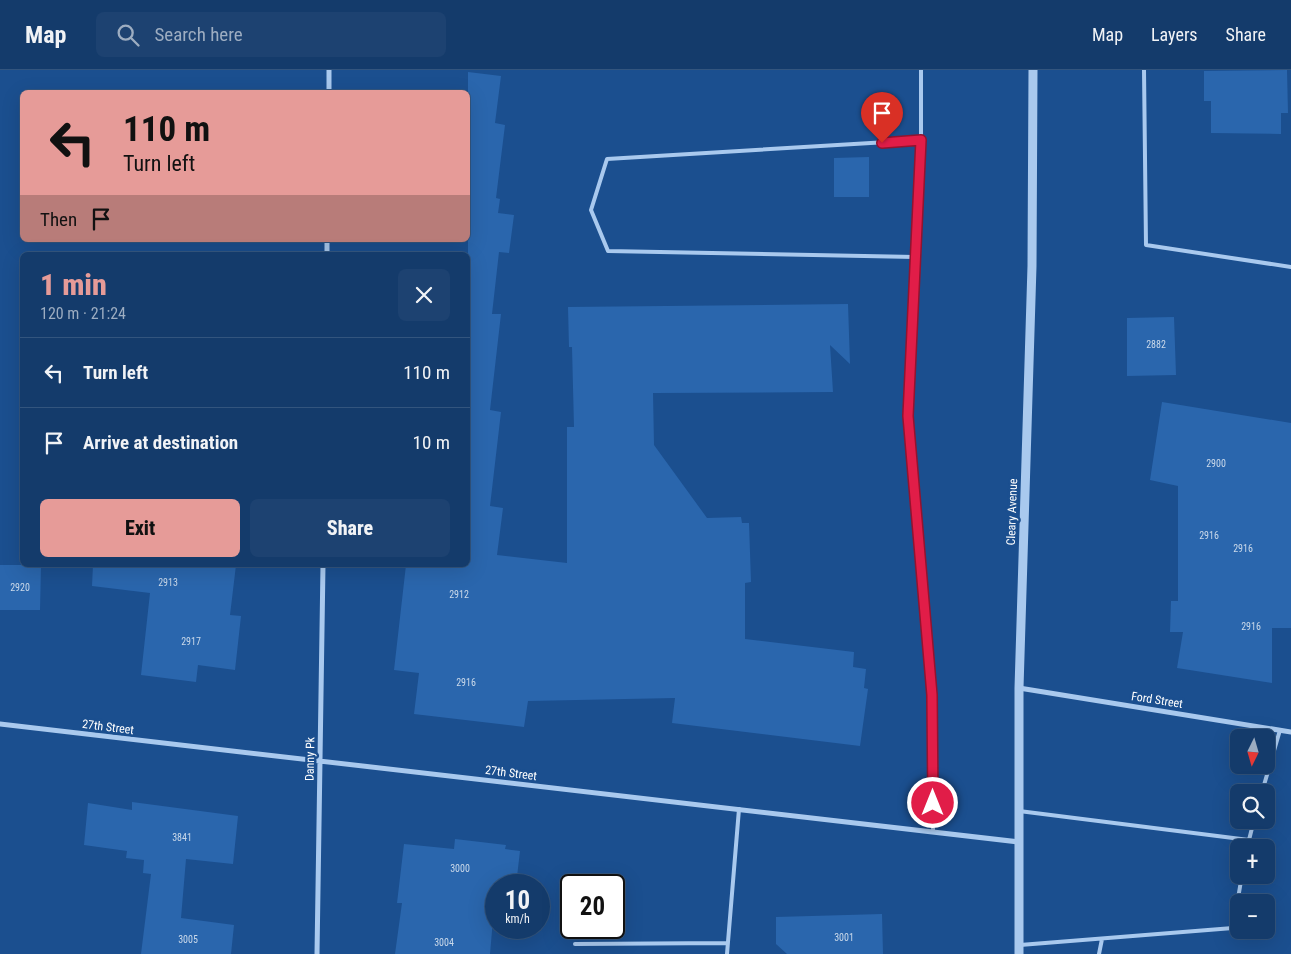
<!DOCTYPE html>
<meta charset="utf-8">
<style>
:root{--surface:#143b6b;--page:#1d4271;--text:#f1f3f6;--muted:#9dadc1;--line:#33557e;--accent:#e69b98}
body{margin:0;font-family:"Roboto Condensed",sans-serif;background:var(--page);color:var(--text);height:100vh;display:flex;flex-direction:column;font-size:19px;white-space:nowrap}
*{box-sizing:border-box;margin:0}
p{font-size:16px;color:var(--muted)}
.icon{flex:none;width:28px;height:28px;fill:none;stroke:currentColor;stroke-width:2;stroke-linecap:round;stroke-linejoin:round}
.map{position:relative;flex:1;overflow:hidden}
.drawer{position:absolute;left:20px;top:182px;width:450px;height:315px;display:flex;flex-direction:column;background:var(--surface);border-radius:8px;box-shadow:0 5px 20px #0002,0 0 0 1px var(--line)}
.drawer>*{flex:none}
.top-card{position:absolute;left:20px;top:20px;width:450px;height:152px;border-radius:8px;box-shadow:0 5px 20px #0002,0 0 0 1px var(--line);background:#e69b98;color:#111;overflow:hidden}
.needle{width:32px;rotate:185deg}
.fabs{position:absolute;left:1230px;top:659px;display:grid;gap:10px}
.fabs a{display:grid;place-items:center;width:45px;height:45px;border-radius:8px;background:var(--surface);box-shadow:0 5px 20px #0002,0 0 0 1px var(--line);font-size:25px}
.speed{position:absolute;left:485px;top:804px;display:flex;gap:10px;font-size:25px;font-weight:700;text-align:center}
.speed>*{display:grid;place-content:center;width:65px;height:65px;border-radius:50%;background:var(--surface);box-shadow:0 5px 20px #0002,0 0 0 1px var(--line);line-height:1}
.speed small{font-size:12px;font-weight:400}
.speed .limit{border:2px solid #111;border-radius:8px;background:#fff;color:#111}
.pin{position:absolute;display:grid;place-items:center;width:42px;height:42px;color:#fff;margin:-51px -21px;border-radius:50% 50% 50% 0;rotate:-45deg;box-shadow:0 0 5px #0007}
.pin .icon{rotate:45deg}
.me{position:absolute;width:55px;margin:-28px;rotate:0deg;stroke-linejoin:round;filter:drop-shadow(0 0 4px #0008)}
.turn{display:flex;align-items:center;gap:18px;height:105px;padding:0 20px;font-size:22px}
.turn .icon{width:65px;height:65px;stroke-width:2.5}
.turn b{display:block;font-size:35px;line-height:42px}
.then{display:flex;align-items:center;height:48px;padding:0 20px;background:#0003;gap:10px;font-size:19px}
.round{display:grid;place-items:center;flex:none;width:52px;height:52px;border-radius:8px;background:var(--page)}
.headline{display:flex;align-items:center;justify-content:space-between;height:85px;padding:0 20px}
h1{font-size:30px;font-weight:800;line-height:38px;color:var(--accent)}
.primary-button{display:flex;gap:10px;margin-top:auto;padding:10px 20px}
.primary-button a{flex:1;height:58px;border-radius:8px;background:var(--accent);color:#111;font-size:20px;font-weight:800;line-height:58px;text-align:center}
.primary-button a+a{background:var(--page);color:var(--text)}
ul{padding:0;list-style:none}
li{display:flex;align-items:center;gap:15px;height:70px;padding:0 20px;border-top:1px solid var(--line)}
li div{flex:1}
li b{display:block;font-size:19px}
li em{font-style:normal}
header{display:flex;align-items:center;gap:30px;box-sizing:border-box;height:70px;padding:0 25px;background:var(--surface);border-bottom:1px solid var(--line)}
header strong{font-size:24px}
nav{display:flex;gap:28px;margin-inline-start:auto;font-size:18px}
.search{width:350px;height:45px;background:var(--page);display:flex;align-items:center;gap:12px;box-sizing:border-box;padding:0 18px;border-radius:8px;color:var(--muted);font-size:19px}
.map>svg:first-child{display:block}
.building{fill:#2a66ad}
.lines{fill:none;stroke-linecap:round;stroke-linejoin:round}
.service{stroke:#a9c9ee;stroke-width:4}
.minor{stroke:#a9c9ee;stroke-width:5}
.tertiary{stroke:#a9c9ee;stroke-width:9}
.route-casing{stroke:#92132f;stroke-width:12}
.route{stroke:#e11d48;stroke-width:9}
.labels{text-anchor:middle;stroke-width:5;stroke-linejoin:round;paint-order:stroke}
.number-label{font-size:10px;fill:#cad9ea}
.street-label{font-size:12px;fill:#fff;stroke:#1b4f8f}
</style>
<header>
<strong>Map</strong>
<div class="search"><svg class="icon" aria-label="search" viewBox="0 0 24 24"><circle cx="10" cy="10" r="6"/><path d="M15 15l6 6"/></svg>Search here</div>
<nav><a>Map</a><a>Layers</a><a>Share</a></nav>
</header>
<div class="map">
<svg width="1291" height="884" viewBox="0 0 1291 884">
<rect width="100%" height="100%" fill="#1b4f8f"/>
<!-- building -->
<path class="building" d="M1287,0L1288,43H1281V64L1211,63V31H1204V1Z
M468,2L501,6L495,53L505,55L496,128L500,129L498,143L514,145L509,183L499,182L492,244H501L490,340L501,342L490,436L503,438L497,485L567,493V357H574L572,277H569L568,237L848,234L850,294L830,275L833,322L653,323L654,375L707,448L741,447L742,453H749L751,512L745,513V569L854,582L853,597L866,599L864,618L868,619L860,676L672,653L675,628L528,631L524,657L414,644L419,603L394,600L406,495H468Z
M869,87V127H834V88Z
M1174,247L1176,305L1127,306V248Z
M1162,332L1291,353V558H1272V613L1177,598L1183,562H1170L1171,531H1178V416L1150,410Z
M0,495H41L40,540H0Z
M93,495H236L230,545L241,546L235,600L198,595L196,612L141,605L150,523L92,516Z
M132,732L238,746L233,794L186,789L181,848L234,855L231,884H141L151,804L143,803L144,790L126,788L127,781L84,775L88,733L132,740Z
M455,769L506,775L505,779L520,781L516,815H496L490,884H395L402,833H397L404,774L454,779Z
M882,844L883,884H787L776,874V847Z"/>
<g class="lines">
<!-- service -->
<path class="service" d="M921,0V80L907,346L932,625L933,761
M1144,0L1146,175L1291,197
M915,187L608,181L591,140L607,89L921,70
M1262,722L1280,660
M1019,741L1249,770L1248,778
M1249,770L1254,750
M575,874L727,873
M1020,875L1233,858L1242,805
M727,884L739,739
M1099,884L1102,869"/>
<!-- minor -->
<path class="minor" d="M329,22V0
M327,185V170
M1019,618L1291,662
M0,654L1019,772
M317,884L323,495"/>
<!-- tertiary -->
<path class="tertiary" d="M1019,884V618L1032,196L1033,0"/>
</g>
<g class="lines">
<defs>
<path id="route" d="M882,73L921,70L908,346L932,625L933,733"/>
</defs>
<!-- route casing -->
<use href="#route" class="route-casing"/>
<!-- route -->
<use href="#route" class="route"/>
</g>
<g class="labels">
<!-- number labels -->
<g class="number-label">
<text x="1156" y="278">2882</text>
<text x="1216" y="397">2900</text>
<text x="1209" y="469">2916</text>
<text x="1243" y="482">2916</text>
<text x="168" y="516">2913</text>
<text x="20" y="521">2920</text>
<text x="459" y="528">2912</text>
<text x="1251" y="560">2916</text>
<text x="191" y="575">2917</text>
<text x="466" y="616">2916</text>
<text x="182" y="771">3841</text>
<text x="460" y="802">3000</text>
<text x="844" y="871">3001</text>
<text x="188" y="873">3005</text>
<text x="444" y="876">3004</text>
</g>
<!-- street labels -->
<g class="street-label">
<text transform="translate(1012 442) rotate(-88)" y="4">Cleary Avenue</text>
<text transform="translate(1157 630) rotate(9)" y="4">Ford Street</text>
<text transform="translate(108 657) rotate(7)" y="4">27th Street</text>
<text transform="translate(310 689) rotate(-89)" y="4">Danny Pk</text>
<text transform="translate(511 703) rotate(7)" y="4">27th Street</text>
</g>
</g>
</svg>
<div class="fabs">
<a><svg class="needle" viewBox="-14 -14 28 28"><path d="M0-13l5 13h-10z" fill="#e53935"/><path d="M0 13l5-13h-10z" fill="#9dadc1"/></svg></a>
<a><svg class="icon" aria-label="search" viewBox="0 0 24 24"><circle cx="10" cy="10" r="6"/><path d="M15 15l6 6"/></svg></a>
<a>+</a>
<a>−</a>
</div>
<div class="speed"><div>10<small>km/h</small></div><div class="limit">20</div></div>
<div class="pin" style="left:882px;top:73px;background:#d93025"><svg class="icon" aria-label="arrive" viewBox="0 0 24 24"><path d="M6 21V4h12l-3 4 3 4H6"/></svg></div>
<svg class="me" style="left:933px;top:733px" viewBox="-20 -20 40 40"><circle r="17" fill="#e11d48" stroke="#fff" stroke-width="3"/><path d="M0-11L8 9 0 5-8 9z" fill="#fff"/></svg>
<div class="top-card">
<div class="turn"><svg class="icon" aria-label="left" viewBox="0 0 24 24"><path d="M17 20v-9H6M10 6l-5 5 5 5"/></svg><div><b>110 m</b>Turn left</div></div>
<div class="then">Then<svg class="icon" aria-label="arrive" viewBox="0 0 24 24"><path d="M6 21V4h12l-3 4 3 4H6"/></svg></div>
</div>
<section class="drawer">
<div class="headline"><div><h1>1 min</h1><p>120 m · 21:24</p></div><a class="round"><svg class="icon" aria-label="close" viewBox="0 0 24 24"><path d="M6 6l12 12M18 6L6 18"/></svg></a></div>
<ul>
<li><svg class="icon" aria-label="left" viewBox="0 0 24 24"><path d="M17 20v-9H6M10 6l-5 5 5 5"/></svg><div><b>Turn left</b></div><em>110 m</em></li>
<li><svg class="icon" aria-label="arrive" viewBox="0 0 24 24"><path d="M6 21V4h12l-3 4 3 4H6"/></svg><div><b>Arrive at destination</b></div><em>10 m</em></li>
</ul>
<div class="primary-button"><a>Exit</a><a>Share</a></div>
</section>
</div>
